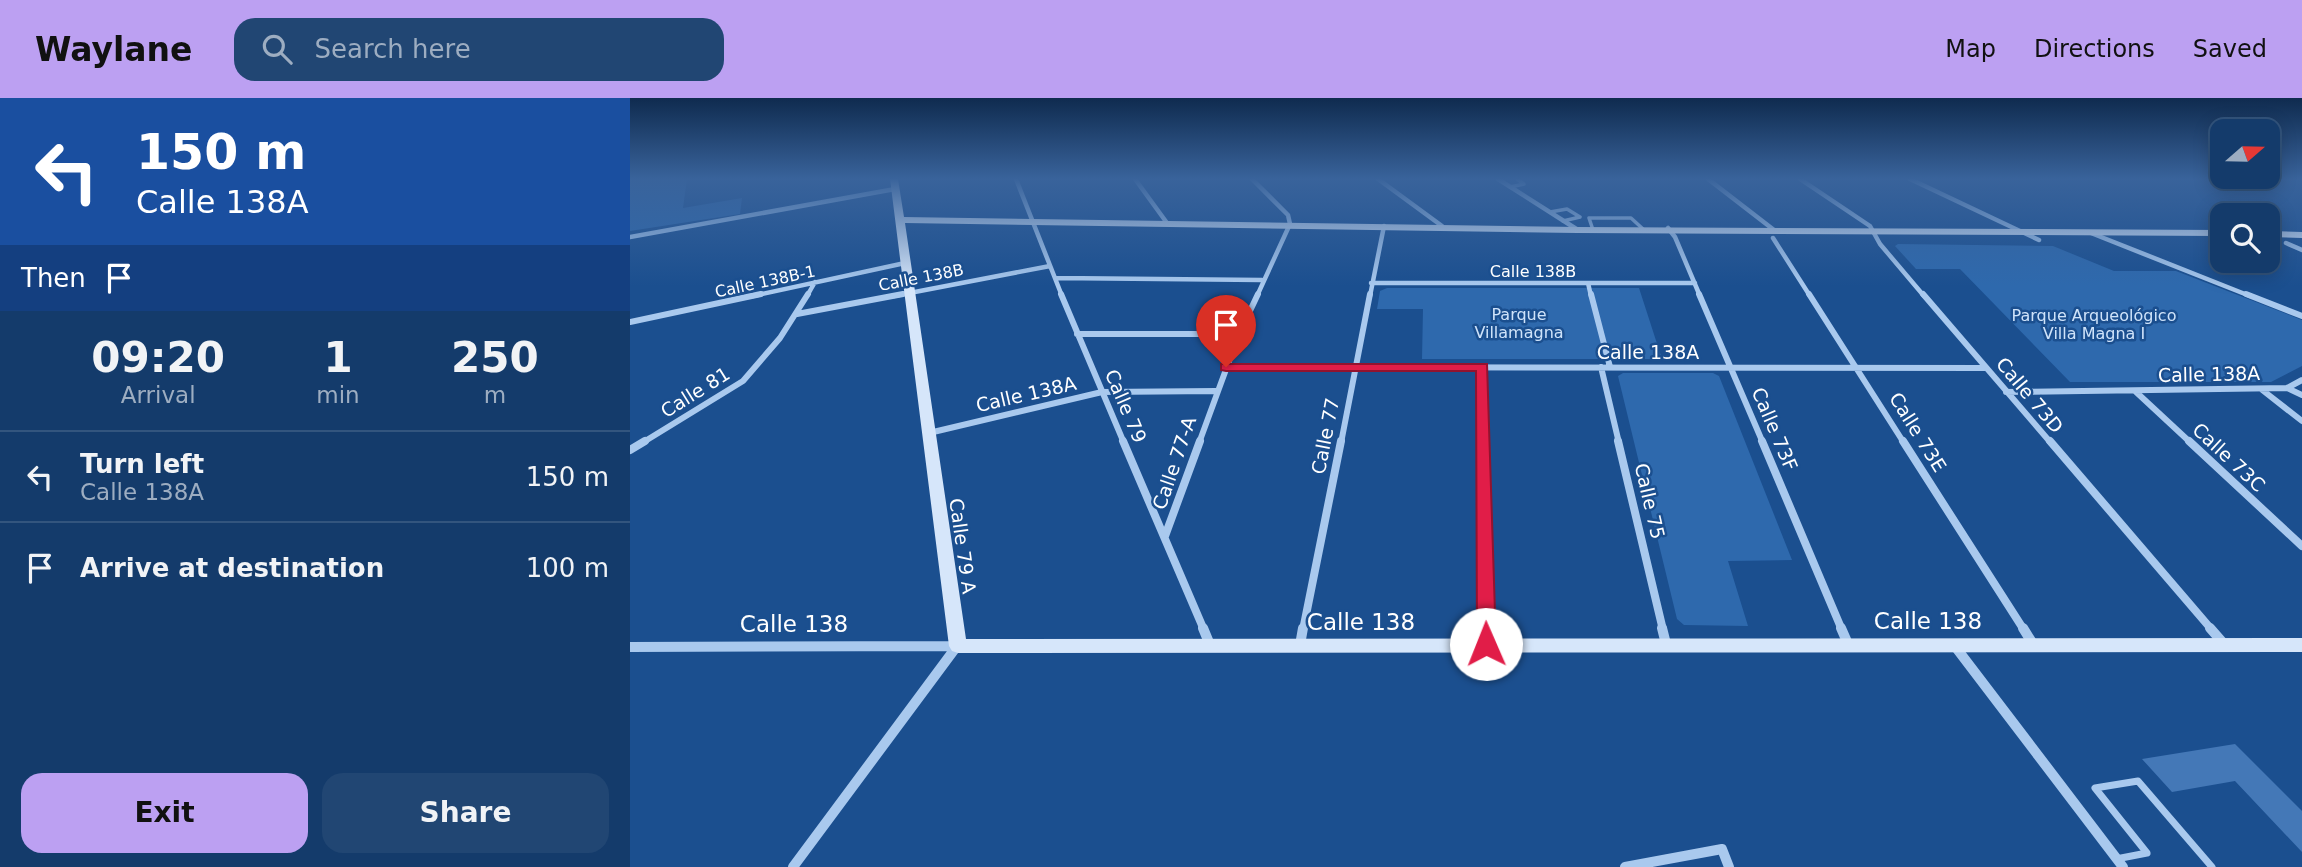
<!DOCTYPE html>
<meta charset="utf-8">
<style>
:root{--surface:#143b6b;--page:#214673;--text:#f1f3f6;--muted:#9dadc1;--line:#33557e;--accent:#bca0f2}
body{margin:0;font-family:"DejaVu Sans",sans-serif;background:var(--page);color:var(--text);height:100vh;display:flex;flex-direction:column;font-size:26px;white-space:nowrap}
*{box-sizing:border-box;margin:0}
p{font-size:23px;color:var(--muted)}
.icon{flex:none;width:38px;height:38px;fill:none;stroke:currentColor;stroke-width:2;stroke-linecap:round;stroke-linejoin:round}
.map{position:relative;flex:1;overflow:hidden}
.sheet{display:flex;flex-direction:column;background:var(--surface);width:630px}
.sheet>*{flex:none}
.banner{background:#1a4fa0;color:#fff;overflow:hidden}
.needle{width:46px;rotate:70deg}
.buttons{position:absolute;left:1580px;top:21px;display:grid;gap:14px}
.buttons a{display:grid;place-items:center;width:70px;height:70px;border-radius:14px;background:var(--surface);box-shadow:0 4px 18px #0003,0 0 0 2px var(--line);font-size:35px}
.pin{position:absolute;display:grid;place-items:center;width:60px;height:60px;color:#fff;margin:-72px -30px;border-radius:50% 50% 50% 0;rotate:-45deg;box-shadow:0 0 7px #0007}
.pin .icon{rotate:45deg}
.me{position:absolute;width:77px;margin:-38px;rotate:359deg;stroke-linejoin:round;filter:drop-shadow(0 0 5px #0008)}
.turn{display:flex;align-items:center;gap:24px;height:147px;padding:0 21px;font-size:32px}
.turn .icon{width:91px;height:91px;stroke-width:2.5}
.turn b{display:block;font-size:49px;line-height:60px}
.then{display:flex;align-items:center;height:66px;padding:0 21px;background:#0003;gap:14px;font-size:26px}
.eta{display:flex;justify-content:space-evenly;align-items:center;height:119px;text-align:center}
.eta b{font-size:42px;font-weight:800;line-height:49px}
.cta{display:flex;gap:14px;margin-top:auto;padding:14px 21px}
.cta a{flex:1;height:80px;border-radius:21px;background:var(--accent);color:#111;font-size:28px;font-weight:800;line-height:80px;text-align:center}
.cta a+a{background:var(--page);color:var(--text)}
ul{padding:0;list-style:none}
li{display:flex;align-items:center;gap:21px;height:91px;padding:0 21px;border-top:2px solid var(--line)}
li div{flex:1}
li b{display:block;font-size:26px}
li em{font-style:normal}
header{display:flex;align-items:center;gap:42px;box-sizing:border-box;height:98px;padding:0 35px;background:var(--accent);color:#111}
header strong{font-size:33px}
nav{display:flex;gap:38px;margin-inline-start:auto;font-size:24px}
.search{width:490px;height:63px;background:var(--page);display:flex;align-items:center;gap:18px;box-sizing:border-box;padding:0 24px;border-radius:21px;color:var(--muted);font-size:26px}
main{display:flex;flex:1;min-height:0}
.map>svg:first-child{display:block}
.green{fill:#2e69ad}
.building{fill:#4478b7}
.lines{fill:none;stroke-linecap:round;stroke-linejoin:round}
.lane-far1{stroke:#a9c9ee;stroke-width:3.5}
.lane{stroke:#a9c9ee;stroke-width:7}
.street-far3{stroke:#a9c9ee;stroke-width:4.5}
.street-far2{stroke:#a9c9ee;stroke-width:6}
.street-far1{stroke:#a9c9ee;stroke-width:8}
.street{stroke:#a9c9ee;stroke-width:10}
.secondary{fill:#d6e6fa;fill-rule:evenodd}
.route{fill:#e11d48;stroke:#92132f;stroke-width:2}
.labels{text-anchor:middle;stroke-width:5;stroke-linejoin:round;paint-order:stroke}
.far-street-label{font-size:16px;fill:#fff;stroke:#1b4f8f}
.far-park-label{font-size:16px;fill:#cfe3fa;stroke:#1b4f8f}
.street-label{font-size:19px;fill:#fff;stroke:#1b4f8f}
.near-street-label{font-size:23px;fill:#fff;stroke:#1b4f8f}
</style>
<header>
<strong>Waylane</strong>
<div class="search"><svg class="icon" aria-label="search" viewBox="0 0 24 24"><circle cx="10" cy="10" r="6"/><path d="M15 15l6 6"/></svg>Search here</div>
<nav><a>Map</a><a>Directions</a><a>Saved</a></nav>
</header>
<main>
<section class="sheet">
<div class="banner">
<div class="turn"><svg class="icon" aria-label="left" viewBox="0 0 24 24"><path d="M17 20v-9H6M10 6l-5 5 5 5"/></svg><div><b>150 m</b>Calle 138A</div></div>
<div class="then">Then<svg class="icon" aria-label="arrive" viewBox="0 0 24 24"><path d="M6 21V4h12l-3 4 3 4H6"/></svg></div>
</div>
<div class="eta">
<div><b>09:20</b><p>Arrival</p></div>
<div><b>1</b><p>min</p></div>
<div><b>250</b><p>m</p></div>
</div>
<ul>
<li><svg class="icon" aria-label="left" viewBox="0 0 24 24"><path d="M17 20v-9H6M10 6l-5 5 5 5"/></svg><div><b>Turn left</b><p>Calle 138A</p></div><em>150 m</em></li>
<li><svg class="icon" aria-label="arrive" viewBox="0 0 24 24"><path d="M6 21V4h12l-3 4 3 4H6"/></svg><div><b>Arrive at destination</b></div><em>100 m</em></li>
</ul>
<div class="cta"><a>Exit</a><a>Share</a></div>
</section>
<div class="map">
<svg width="1672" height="769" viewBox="0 0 1672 769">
<rect width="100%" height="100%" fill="#1b4f8f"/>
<!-- green -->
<path class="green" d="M0,81H57L53,110L112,100L110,116L0,133Z
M1268,146L1423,148L1484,173H1546L1672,222V268L1641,284H1440L1330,171H1286L1265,148Z
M757,190H1009L1032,261H792L793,211H747L750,193Z
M993,275H1083L1089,278L1162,462L1098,463L1118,528L1054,527L1047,521L988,278Z"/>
<!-- building -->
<path class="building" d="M1605,646L1672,713V754L1605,683L1542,694L1512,661Z"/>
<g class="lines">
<!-- lane-far1 -->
<path class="lane-far1" d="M880,89L894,86L887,81
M920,114L937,111L950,119L933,123
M963,132L959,120H1001L1013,131"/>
<!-- lane -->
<path class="lane" d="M1486,761L1517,755L1465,690L1508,683L1582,769"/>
<!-- street-far3 -->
<path class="street-far3" d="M386,81L432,198
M505,81L537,125
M622,81L658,117L660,126L627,198
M748,81L812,128
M868,81L948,132
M1078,81L1144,132
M1170,81L1240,128L1250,146L1294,198
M1280,81L1409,142
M1038,130L1045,139L1070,198
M1461,135L1620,198
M0,139L265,91
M1143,140L1180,198
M1656,145L1672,152
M426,180L632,182
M741,185H1065
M958,185L961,198
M123,198L275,165
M177,198L185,184
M264,198L420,168
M740,198L754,128"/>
<!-- street-far2 -->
<path class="street-far2" d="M431,196L494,345
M961,196L980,269
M1069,196L1133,345
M1179,196L1274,345
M1293,196L1421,345
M1616,196L1672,218
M167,216L273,196
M0,224L131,196
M447,236H609
M596,269L1356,270
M853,269L854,345
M971,269L989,345
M1657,290L1672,282
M1631,291L1672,323
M1505,293L1561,345
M1376,294L1657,290L1672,297
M299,335L472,294L586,293
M12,345L113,283L150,240L178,196
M569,345L609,236L628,196
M711,345L740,196"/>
<!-- street-far1 -->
<path class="street-far1" d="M493,343L574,532
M854,343L856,532
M988,343L1033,532
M1132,343L1212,532
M1273,343L1394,532
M1420,343L1582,532
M1559,343L1672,448
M0,352L15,343
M535,438L570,343
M673,532L711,343"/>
<!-- street -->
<path class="street" d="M573,530L580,547
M856,530V546
M1032,530L1036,546
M1211,530L1218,546
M1393,530L1403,546
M1580,530L1594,546
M670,547L673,530
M1324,547L1493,769
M0,549L327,548
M163,769L327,548
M995,769L1092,751L1099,769"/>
<!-- secondary -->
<path class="secondary" d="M260,81H268L274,119L948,129L1592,132V138L948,135L275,125L336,541L1672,540V554L328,555L322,553L319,548Z
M1638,133L1672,134V140L1638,139Z"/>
</g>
<!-- sky -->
<linearGradient id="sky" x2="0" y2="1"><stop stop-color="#0f2b4f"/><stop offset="0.43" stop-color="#39639b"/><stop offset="1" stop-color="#39639b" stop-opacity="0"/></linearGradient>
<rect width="1672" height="188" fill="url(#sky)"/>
<!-- route -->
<path class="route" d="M591,266H857L866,546L863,551H849L847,546L846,273H596L591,272Z"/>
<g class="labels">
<!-- far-street labels -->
<g class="far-street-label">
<text x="903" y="179">Calle 138B</text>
<text transform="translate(291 179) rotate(-11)" y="6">Calle 138B</text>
<text transform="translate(135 183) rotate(-12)" y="6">Calle 138B-1</text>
</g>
<!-- far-park labels -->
<g class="far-park-label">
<text x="889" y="222">Parque<tspan x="889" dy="18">Villamagna</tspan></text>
<text x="1464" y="223">Parque Arqueológico<tspan x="1464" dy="18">Villa Magna I</tspan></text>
</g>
<!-- street labels -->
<g class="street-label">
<text x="1018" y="261">Calle 138A</text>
<text transform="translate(1579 276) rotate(-1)" y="7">Calle 138A</text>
<text transform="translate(65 294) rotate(-32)" y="7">Calle 81</text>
<text transform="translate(396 296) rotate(-13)" y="7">Calle 138A</text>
<text transform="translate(1400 297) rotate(50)" y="7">Calle 73D</text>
<text transform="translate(496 308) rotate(67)" y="7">Calle 79</text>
<text transform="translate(1145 331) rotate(67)" y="7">Calle 73F</text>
<text transform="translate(1288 334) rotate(58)" y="7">Calle 73E</text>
<text transform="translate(695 338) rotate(-79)" y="7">Calle 77</text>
<text transform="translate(1599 359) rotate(43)" y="7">Calle 73C</text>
<text transform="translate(544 365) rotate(-71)" y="7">Calle 77-A</text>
<text transform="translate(1020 403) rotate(77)" y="7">Calle 75</text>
<text transform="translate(333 448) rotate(82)" y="7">Calle 79 A</text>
</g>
<!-- near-street labels -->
<g class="near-street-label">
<text x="1298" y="531">Calle 138</text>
<text x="731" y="532">Calle 138</text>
<text x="164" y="534">Calle 138</text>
</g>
</g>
</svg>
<div class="buttons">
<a><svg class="needle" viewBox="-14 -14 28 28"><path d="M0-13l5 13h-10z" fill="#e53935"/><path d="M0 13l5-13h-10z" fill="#9dadc1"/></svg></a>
<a><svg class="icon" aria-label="search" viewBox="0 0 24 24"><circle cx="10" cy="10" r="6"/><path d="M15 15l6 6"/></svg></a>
</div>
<div class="pin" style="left:596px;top:269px;background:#d93025"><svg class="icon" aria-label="arrive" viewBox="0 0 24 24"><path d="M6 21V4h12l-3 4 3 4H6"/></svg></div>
<svg class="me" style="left:856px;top:546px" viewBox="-20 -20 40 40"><circle r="19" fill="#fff"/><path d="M0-13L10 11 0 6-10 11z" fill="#e11d48"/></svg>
</div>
</main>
